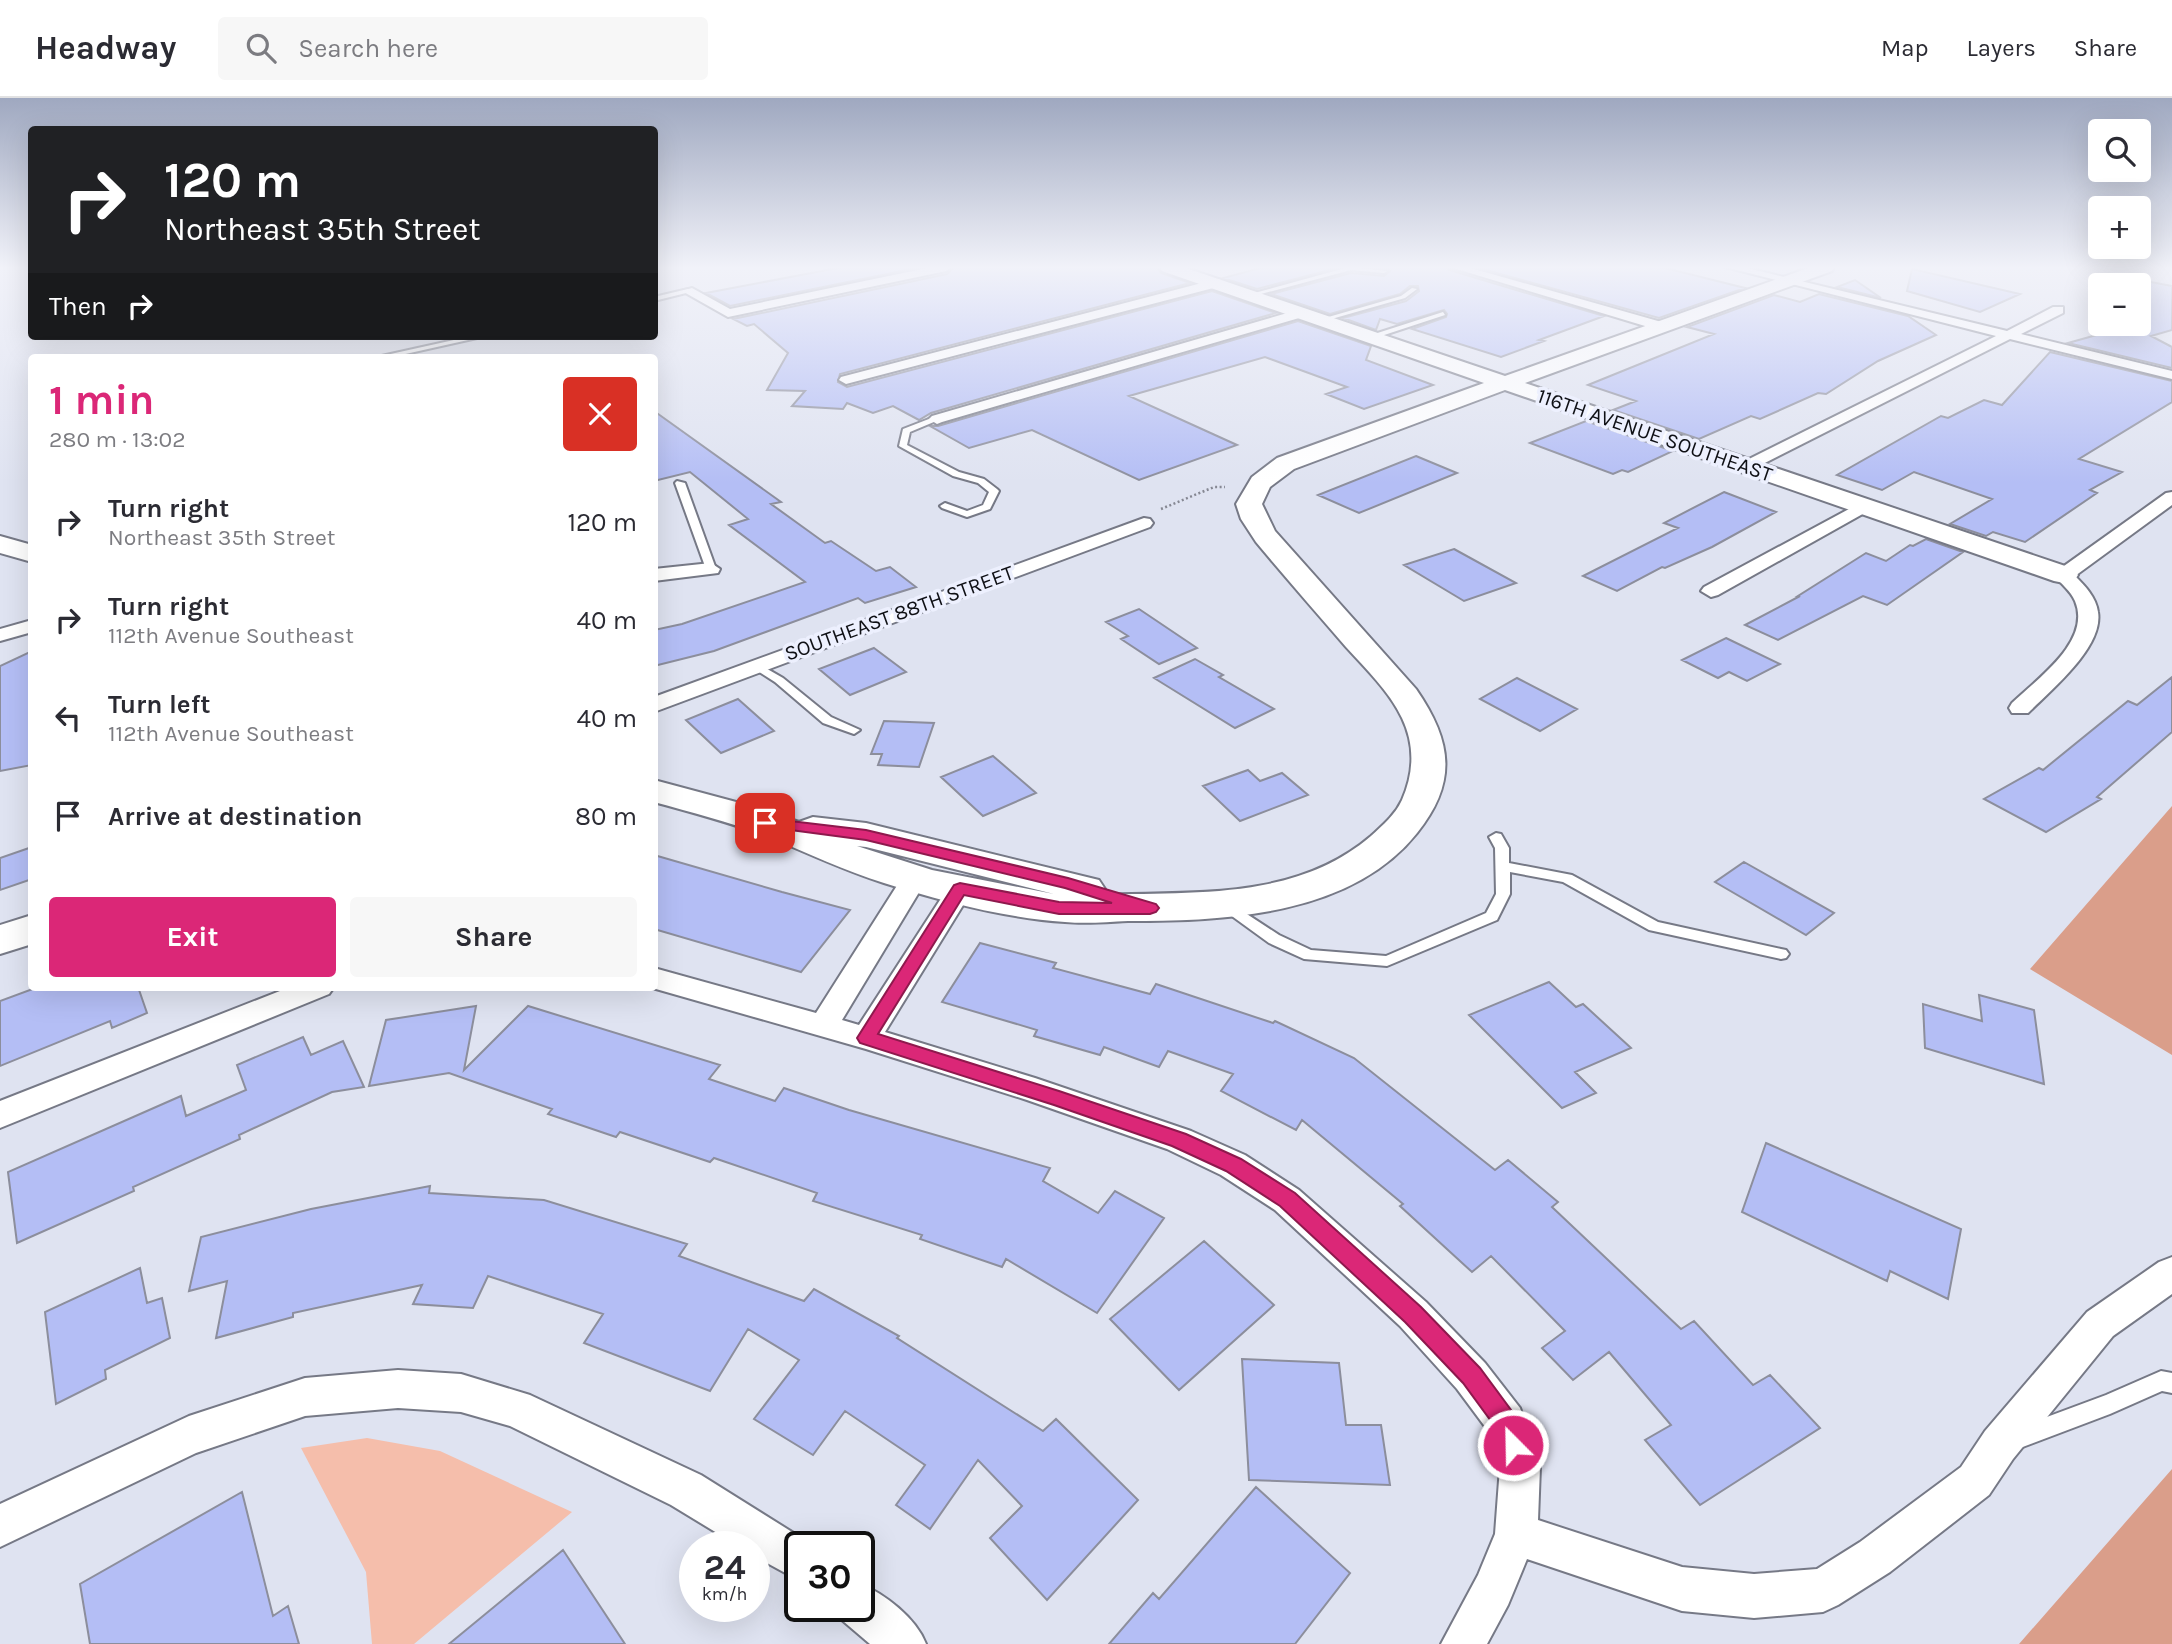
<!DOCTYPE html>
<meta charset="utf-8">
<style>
:root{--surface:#fff;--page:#f7f7f7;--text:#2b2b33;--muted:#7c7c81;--line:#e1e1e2;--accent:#db2777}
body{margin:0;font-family:Karla,sans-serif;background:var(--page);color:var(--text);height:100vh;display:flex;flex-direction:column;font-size:26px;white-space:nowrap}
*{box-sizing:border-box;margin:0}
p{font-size:23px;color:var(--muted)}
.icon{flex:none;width:38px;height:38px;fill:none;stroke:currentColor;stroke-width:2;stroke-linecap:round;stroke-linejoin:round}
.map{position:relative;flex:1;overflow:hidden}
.panel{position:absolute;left:28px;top:256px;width:630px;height:637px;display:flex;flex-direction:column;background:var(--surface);border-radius:7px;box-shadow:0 7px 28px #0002}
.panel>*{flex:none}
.hud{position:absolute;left:28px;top:28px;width:630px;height:214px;border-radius:7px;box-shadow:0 7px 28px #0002;background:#202124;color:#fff;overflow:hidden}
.tools{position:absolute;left:2088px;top:21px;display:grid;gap:14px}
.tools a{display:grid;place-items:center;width:63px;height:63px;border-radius:7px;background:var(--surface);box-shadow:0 7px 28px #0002;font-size:35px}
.speed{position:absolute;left:679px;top:1433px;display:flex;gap:14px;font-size:35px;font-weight:700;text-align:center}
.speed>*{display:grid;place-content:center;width:91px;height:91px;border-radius:50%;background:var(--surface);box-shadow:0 7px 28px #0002;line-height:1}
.speed small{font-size:18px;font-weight:400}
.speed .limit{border:4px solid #111;border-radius:10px;background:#fff;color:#111}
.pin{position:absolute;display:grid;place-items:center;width:60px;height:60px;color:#fff;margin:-30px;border-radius:14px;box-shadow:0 4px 10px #0006}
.me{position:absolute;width:77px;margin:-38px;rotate:337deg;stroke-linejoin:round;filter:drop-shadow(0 0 5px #0008)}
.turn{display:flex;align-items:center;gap:24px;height:147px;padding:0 21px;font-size:32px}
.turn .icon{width:91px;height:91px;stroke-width:2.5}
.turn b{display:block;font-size:49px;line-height:60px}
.then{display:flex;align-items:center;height:66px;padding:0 21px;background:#0003;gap:14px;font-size:26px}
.round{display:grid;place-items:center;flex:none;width:74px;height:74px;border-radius:7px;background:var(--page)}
.head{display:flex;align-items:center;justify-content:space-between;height:119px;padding:0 21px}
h1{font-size:42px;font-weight:700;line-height:52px;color:var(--accent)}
.primary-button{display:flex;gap:14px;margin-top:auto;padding:14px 21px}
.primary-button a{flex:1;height:80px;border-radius:7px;background:var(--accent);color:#fff;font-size:28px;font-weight:700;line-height:80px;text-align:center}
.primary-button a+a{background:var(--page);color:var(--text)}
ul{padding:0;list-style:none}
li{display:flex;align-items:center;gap:21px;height:98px;padding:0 21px}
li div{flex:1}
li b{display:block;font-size:26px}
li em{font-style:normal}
header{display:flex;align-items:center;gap:42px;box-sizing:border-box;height:98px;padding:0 35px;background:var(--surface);border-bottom:2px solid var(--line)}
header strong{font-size:33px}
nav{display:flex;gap:38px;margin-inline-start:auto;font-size:24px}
.search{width:490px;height:63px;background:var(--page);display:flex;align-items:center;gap:18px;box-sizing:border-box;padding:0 24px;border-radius:7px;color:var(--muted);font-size:26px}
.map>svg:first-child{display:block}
.green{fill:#f5beab}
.forest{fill:#da9e8a}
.building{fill:#b4bef5;stroke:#8c8e9c;stroke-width:2}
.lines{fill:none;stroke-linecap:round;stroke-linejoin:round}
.lane-casing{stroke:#767986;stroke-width:4}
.street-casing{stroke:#767986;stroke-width:4}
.secondary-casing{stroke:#767986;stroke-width:4}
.path{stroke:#868893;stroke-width:2.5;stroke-dasharray:2 2.5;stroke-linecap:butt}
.lane{fill:#fff;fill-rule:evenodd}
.street{fill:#fff;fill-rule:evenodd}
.secondary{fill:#fff;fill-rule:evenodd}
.route{fill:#db2777;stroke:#8e194d;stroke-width:2}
.labels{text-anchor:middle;stroke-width:7;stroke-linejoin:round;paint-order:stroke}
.far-street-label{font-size:21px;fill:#0f1015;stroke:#edf0fe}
</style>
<header>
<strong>Headway</strong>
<div class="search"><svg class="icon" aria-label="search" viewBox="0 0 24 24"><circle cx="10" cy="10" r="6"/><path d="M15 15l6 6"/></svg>Search here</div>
<nav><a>Map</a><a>Layers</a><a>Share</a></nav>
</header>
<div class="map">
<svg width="2172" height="1546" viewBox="0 0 2172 1546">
<rect width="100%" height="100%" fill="#dfe3f1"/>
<!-- green -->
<path class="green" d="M367,1340L440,1353L572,1414L414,1546H372L366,1474L301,1350Z"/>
<!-- forest -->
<path class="forest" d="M2172,708V957L2030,871Z
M2172,1371V1546H2019Z"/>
<!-- building -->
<path class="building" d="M843,169H921L730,208L706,195Z
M954,169H1157L1161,175L1190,185L840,276L838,284L847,289L1212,193L1276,215L931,315L919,322L893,308L873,315L847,305L843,311L792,308L805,293L767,292L788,255L754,226L747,228L733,221L947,176Z
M1264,169H1341L1257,191L1223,180Z
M1369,169H1447L1449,172L1604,218L1539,242L1544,243L1501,259L1412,231L1446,219L1447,216L1444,212L1397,226L1380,221L1376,232L1343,220L1406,203L1419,193L1418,188H1410L1400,196L1330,216L1271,196L1351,175L1384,178L1390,173L1387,170Z
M1475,169H1661L1745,190L1659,220Z
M1912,171L2020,196L1980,214L1907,193Z
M2135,181L2172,188V232L2151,238L2172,249V270L2068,245L2118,231L2108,226H2138V187H2124Z
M1855,182L1881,200L1837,189Z
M1819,196L1908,218L1936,237L1878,263L1826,296L1818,295L1760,321L1751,318L1699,341L1613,312L1636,303L1588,287L1714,236L1687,229L1774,197L1800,204Z
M1298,223L1371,248L1366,262L1433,287L1364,311L1326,296L1347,289L1265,259L1129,298L1237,347L1139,382L1032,332L969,350L930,328H938Z
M2050,254L2172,283V304L2079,361L2122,374L2090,392L2097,395L2025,444L1993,434L1986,438L1950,426L1992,401L1914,374L1882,392L1837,377L1941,318L1948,320L1984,302L2002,307Z
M654,313L781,404L771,406L825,445L831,443L876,473L890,469L916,489L865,505L858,500L714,553L654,568V532L682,526L805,484L729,427L748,421L690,374L654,383Z
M1586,323L1673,353L1628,374L1622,372L1613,376L1530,345Z
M1416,358L1457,375L1359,415L1318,397Z
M1724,394L1776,414L1712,449L1665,470L1662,469L1617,493L1583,478L1678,430L1664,425Z
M1926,441L1963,454L1887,507L1863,498L1778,542L1745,527L1800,498H1798L1866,455L1886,463L1910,447L1913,448Z
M1454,451L1516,485L1464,503L1404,467Z
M1139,511L1197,550L1159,566L1121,541L1128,538L1106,524Z
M1726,540L1780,566L1747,583L1729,574L1718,580L1682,562Z
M874,550L906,574L850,597L819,571Z
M32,553V667L0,673V568Z
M1195,561L1223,577L1219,579L1274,611L1235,630L1154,580Z
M2172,579V634L2097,699L2101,701L2046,734L1984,701L2039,670L2043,672L2128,603L2137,607Z
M1517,580L1577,611L1540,633L1480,601Z
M738,601L774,633L721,655L686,622Z
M884,623L934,625L919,669L878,667L882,656H871Z
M993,658L1036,695L983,718L941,679Z
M1248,672L1260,683L1282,675L1308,697L1240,723L1203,688Z
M32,749V781L0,792V760Z
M654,757L782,794L850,812L801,874L654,831Z
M1744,764L1834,815L1806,837L1715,784Z
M980,845L1056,865L1053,870L1150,896L1156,886L1273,925L1275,923L1354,960L1495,1072L1508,1062L1558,1104L1552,1109L1681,1231L1694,1223L1753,1287L1770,1277L1820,1330L1700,1407L1645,1342L1671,1327L1609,1254L1573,1282L1542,1250L1565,1233L1491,1158L1472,1174L1400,1108L1403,1106L1302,1022L1296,1032L1221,993L1233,976L1168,953L1159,969L1104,949L1100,957L1034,938L1037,932L942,904Z
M1549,884L1576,909L1583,906L1631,950L1575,974L1596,995L1562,1010L1469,917Z
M38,889H138L147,915L112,930L110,923L0,968V903Z
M1979,897L2034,912L2044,986L1925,950L1923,906L1982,923Z
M476,908L464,972L528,908L720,967L709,981L775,1003L784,990L849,1012L1050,1070L1043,1083L1098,1115L1115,1093L1164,1120L1097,1215L1006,1161L1002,1169L920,1141L922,1137L813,1103L817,1095L714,1060L710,1064L620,1034L616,1039L548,1016L552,1011L449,975L369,988L386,922Z
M303,939L311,957L343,943L364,989L332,994L239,1037L240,1041L133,1089L134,1093L17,1145L8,1074L181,998L186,1018L246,992L237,967Z
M1766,1045L1961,1131L1948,1201L1890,1173L1887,1183L1742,1114Z
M430,1088L429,1095L544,1102L687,1146L679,1158L804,1203L814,1191L899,1238L897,1240L1043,1333L1056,1321L1138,1402L1047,1502L990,1440L1022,1408L978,1362L930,1431L896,1407L925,1367L845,1313L813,1357L754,1321L799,1262L748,1231L710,1293L584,1245L603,1216L488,1178L473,1210L413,1206L422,1187L293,1215V1219L216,1240L227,1183L189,1193L201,1139L311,1111Z
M1204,1143L1274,1207L1179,1292L1110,1221Z
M140,1170L147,1205L162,1200L170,1240L105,1272L106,1281L56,1306L45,1214Z
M1242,1261L1339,1265L1346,1327H1381L1390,1387L1249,1382Z
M1256,1389L1350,1475L1295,1546H1109L1153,1495L1159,1501Z
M242,1394L273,1518L288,1508L299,1546H90L80,1486Z
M563,1452L625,1546H449Z"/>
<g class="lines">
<defs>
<path id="lane" d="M1349,169L1387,173L1384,175L1351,172L1250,199L1247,197Z
M1412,190L1417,191L1405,200L1321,224L1318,222L1401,198Z
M688,191L690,194L654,203V199Z
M1443,214L1445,217L1372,241L1365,239Z
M472,238H486L392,259H377Z
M934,319L941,321L910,334L907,347L959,374L984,381L997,391L999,393L990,411L967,419L942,410L940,408L945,405L967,413L983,407L989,394L978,385L953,378L899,348L903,331Z
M677,383L685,385L716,471L715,473L706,471L675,385Z
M757,565L783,580L831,619L860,632L854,636L823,625L775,584L753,570L751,568Z
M1496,735L1501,736L1509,750V765L1572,777L1658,824L1781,851L1786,852L1789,856L1786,860L1781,861L1649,832L1563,784L1510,774V796L1497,822L1387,868L1304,861L1269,845L1218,808L1225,803L1230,805L1279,837L1311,852L1386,858L1486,815L1496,796L1495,750L1489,739Z
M2161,1273L2172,1275V1295L2162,1293L2110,1316L2020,1350L2012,1346L2009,1339L2012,1332L2106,1297Z"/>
<path id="street" d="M932,169H952L946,173L728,219L682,193L692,190L730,211Z
M1450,169H1467L1665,225L1667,228L1660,232L1655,231Z
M1725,169H1743L2007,233L2053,209H2063V215L2021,236L2172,273V281L2010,241L1753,371H1741L1739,368L1741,365L1996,238Z
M1217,181L1221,182V188L846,286L839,282L841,279Z
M1301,211L1307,215L1306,218L942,324L937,326L929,321L932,318Z
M2172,394V407L2075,478C2085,488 2096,499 2098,514C2104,549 2050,593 2028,615H2012L2009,610L2012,605C2037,581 2092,543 2075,503C2071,493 2061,486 2054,477L2057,473L2166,395Z
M1862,404L1871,409L1868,413L1718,497L1711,499L1701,493L1704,489Z
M1144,420L1150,421L1153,425L1150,429L654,614V599Z
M711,465L720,471L718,475L654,483V471Z
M32,522V534L0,543V531Z
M914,772L923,775L927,781L842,922L859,927L951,785L960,782L969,785L973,791L885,934L1035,980L1191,1033L1245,1057L1299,1092L1426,1204L1485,1265L1520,1310L1540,1369L1538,1422L1682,1469L1754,1476L1817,1471L1860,1444L1961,1369L1985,1333L2087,1214L2159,1164L2172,1159V1196L2113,1238L2013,1361L1989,1397L1890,1474L1838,1507L1823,1514L1754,1520L1682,1513L1527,1461L1508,1507L1487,1546H1441L1478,1477L1495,1436L1500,1369L1489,1334L1457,1291L1400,1228L1275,1112L1221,1077L1167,1051L1027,1002L866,951L649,889H654V870L816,915L905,775Z
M290,889H334L329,896L0,1030V1003Z
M398,1272L461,1276L530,1297L701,1377L816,1449H800V1483L754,1458V1449H740L671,1407L510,1328L461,1314L398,1310L305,1318L196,1355L0,1449V1406L189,1318L305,1280Z
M859,1485C885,1496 916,1520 926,1546H870L843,1523L838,1508H859Z"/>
<path id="secondary" d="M1160,169H1183L1505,278L1811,169H1834L1832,173L1525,285L2074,471L2078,477L2074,483L2064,485L2054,483L1505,292L1294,371L1270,389L1262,406L1275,433L1416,591C1452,643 1458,684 1417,735C1351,818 1225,823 1128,823C1107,824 1086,826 1065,824C1004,820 941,803 884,785C845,773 808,755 771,740C733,725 694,715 654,704V682L751,708L799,724L813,719L866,725L1099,782L1105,791L1101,797C1193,793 1295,803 1371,738C1383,727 1395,717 1402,702C1414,675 1415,647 1402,620C1389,593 1366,571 1346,549C1316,514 1285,479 1256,444L1241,421L1236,406L1252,379L1277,360L1484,285L1162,173ZM857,748L866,749L1054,796L932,772Z
M0,438L32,447V464L0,455Z
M32,817V846L0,856V827Z"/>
</defs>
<!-- lane casing -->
<use href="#lane" class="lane-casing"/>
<!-- street casing -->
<use href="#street" class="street-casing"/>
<!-- secondary casing -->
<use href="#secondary" class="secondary-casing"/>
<!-- path -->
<path class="path" d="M1161,411L1214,389H1225"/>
<!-- lane -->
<use href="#lane" class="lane"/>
<!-- street -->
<use href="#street" class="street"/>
<!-- secondary -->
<use href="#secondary" class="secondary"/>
</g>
<!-- sky -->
<linearGradient id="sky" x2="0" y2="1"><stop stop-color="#9fa8c0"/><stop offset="0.44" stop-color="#f1f2f9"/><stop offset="1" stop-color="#f1f2f9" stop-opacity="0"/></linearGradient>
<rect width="2172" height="385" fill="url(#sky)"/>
<!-- route -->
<path class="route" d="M765,720L866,732L1068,780L1156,806L1159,810L1156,814L1150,816H1059L964,797L878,936L1059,993L1186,1036L1241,1061L1295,1095L1421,1209L1480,1270L1514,1316L1525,1347L1521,1356L1513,1359L1504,1356L1496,1330L1463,1285L1405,1224L1280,1108L1226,1073L1172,1048L1054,1007L860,945L857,940L954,787L960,785L1059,804L1112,805L1065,790L866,742L760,728L758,725L760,722Z"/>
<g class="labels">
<!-- far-street labels -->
<g class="far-street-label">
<text transform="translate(1655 337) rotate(19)" y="7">116TH AVENUE SOUTHEAST</text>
<text transform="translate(899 515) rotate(-20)" y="7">SOUTHEAST 88TH STREET</text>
</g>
</g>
</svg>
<div class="tools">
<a><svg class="icon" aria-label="search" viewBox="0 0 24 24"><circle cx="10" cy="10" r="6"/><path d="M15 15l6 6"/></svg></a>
<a>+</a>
<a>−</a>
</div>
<div class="speed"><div>24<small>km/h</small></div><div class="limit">30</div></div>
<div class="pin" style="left:765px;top:725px;background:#d93025"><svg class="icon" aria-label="arrive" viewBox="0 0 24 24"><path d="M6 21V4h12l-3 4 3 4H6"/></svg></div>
<svg class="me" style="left:1513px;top:1347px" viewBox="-20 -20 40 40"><circle r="17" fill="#db2777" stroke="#fff" stroke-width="3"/><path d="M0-11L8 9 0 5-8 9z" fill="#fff"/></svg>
<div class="hud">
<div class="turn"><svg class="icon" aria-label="right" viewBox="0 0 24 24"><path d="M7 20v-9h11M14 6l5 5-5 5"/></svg><div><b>120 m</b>Northeast 35th Street</div></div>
<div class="then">Then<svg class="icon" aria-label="right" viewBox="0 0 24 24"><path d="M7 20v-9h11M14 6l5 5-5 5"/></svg></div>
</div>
<section class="panel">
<div class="head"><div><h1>1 min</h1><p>280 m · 13:02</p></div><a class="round" style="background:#d93025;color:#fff"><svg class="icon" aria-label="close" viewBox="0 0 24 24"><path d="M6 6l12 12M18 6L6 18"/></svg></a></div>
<ul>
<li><svg class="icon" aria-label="right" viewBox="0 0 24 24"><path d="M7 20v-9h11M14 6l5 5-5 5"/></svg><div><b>Turn right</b><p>Northeast 35th Street</p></div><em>120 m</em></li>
<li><svg class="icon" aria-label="right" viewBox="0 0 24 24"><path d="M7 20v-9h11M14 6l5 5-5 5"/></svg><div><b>Turn right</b><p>112th Avenue Southeast</p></div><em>40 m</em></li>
<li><svg class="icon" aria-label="left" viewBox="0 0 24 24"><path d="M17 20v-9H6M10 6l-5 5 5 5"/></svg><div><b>Turn left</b><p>112th Avenue Southeast</p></div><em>40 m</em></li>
<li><svg class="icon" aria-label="arrive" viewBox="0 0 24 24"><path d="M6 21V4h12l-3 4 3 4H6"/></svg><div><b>Arrive at destination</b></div><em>80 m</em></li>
</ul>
<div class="primary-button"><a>Exit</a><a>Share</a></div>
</section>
</div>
